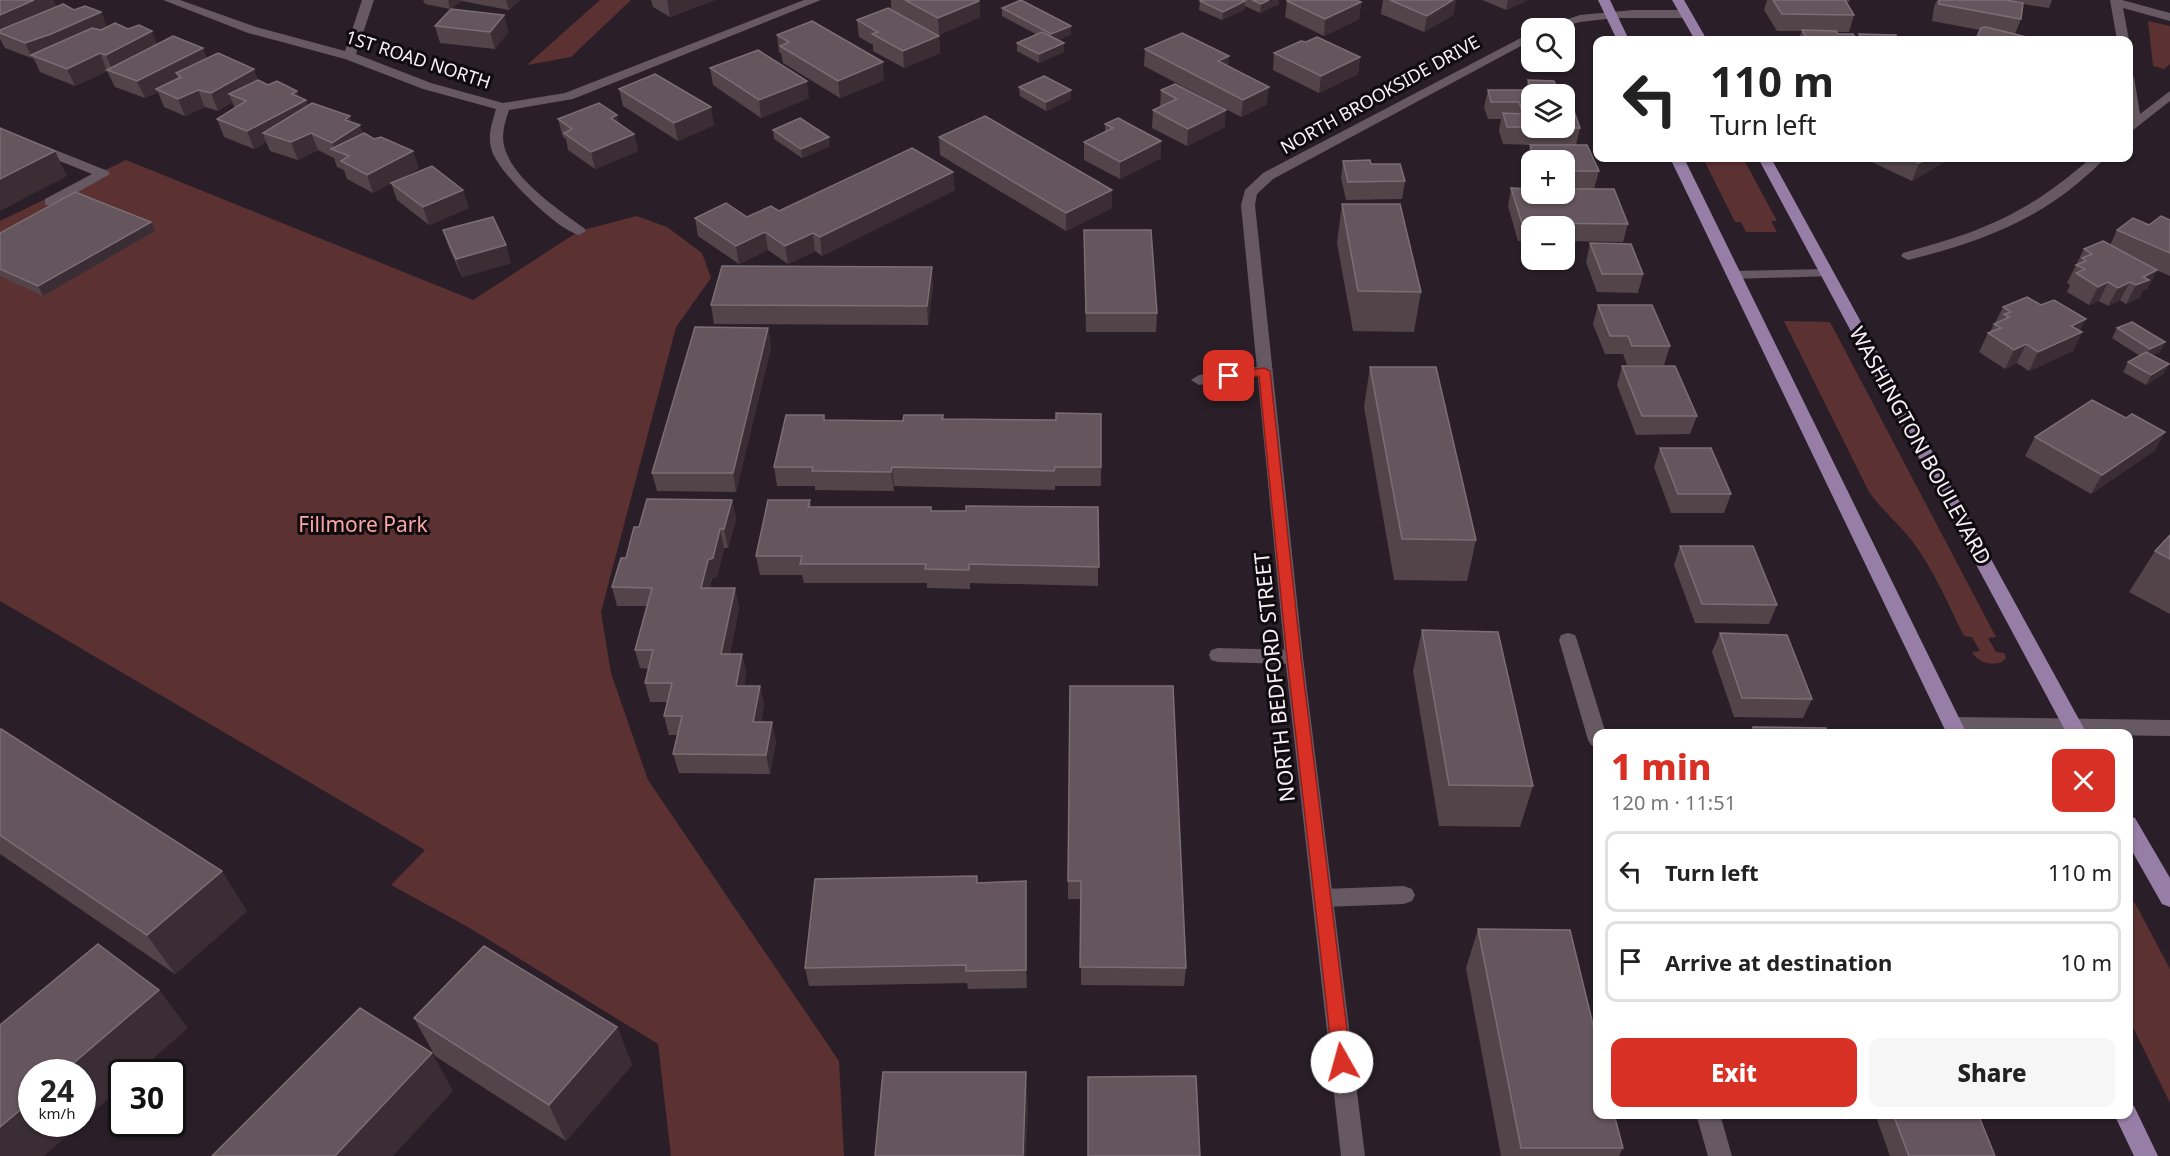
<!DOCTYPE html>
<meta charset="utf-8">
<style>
:root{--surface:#fff;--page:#f6f6f6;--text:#222;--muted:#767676;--line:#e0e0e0;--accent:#d93025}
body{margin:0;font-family:"Noto Sans",sans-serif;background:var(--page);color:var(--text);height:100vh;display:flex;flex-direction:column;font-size:22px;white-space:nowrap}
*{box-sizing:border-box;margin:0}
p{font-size:20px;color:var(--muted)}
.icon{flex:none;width:33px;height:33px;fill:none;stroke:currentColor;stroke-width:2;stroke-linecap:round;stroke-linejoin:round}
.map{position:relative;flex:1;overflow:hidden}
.sheet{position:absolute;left:1593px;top:729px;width:540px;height:390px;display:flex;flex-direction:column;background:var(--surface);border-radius:12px;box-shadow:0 2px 4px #0004}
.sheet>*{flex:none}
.hud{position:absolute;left:1593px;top:36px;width:540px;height:126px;border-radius:12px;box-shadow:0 2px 4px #0004;background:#fff;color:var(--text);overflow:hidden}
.fabs{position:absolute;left:1521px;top:18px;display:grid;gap:12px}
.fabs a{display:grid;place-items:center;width:54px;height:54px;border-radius:12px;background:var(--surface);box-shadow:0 2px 4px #0004;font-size:30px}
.speed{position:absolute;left:18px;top:1059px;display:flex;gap:12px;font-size:30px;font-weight:700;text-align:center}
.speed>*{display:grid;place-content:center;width:78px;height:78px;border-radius:50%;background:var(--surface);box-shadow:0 2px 4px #0004;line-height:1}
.speed small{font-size:15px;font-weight:400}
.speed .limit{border:3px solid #111;border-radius:9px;background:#fff;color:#111}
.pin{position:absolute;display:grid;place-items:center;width:51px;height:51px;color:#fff;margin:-26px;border-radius:12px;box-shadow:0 3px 9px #0006}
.me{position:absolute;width:66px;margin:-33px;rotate:353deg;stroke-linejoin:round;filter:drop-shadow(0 0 4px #0008)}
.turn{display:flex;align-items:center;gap:21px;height:126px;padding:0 18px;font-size:27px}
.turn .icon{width:78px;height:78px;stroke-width:2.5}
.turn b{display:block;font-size:42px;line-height:51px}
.round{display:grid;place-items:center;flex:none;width:63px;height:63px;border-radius:12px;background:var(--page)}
.overview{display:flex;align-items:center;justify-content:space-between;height:102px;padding:0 18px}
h1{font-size:36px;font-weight:800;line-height:45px;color:var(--accent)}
.cta{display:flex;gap:12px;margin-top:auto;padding:12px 18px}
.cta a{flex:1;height:69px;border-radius:12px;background:var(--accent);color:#fff;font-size:24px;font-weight:800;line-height:69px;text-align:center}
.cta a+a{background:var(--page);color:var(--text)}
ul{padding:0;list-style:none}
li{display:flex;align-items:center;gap:18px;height:81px;margin:0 12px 9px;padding:0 6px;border:3px solid var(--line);border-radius:12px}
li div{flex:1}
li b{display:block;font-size:22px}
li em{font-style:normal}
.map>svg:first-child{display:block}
.green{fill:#5c3131}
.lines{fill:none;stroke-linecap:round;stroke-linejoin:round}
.service{fill:#665963;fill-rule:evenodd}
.minor{fill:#665963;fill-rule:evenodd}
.primary{fill:#977ea6;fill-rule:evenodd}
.wall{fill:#524449}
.shaded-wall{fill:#3b2d34}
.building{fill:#64565c;stroke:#7b6e74;stroke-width:1.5}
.route{fill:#d93025;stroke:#8d1f18;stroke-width:1.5}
.labels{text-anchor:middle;stroke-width:6;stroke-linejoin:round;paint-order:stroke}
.far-street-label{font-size:18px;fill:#f8f0f6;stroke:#0f0b0e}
.street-label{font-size:21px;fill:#f8f0f6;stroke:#0f0b0e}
.park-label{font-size:21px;fill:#faa6a5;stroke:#0f0b0e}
</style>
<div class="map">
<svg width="2170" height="1156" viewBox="0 0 2170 1156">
<rect width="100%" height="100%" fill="#2a1f28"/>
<!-- green -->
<path class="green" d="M600,0H631L571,57L527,65Z
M2148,21L2170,26V64L2164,69L2153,66Z
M1703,158H1743L1777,221H1771L1777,232H1746L1741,222H1735Z
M126,160L473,300L579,231L637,216L667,227L702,253L711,278L676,327L601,612L611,673L648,780L839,1061L844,1156H671L658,1044L468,927L391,885L425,850L0,601V221Z
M1784,321L1830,322L1996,637L1988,638L1996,652L2004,653L2006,658L2002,662C1990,666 1979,663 1972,652L1980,651L1972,637L1964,636C1948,604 1934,570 1912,541C1899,524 1882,510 1869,492Z
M2129,899L2135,903L2170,969V1103L2129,1019Z"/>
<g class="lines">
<!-- service -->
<path class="service" d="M0,128L108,171L110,174L55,205H45V199L92,174L0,137Z
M1827,269L1834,273L1832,276L1733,279L1726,275L1733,271Z
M1264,366L1270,368L1272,371L1270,374L1199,385L1191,380L1199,375Z
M1568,633L1575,635L1577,640L1606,734H1598V748L1591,745L1588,740L1559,640L1561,635Z
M1218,648L1294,650L1301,652L1303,657L1301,662L1294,664L1218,662L1211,660L1209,655L1211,650Z
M1404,886L1412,889L1415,895L1412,901L1404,904L1323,907L1315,904L1312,898L1315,892L1323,889Z
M1696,1114H1720L1732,1156H1708Z"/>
<!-- minor -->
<path class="minor" d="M163,0H180L256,27L345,51L362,0H374L356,54L431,83L503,103L565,93L804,0H821L573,99L509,110C506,119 503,128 503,137C503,173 558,209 584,228L586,231L579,235C557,230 499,173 492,151C487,136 492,123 496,109L423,89L345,59L248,33Z
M2110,0H2122L2170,13V21L2123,8L2129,40H2117Z
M1633,10H1686L1692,14L1686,18H1615L1580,22L1557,28H1541L1580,15Z
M1532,32V40L1273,179L1257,194L1255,205L1303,657L1365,1156H1341L1285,657L1241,205L1245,190L1263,173Z
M2128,73L2134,77L2140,114L2170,91V101L2128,134Z
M2091,158H2105C2097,167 2087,175 2078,183C2028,225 1970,245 1908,260L1901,256L1903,253C1985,231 2026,214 2091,158Z
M1953,717L2170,720V736L1953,733L1946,730L1943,725L1946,720Z"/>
<!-- primary -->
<path class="primary" d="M1598,0H1610L1629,40H1617Z
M1672,0H1684L1707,40H1695Z
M1670,158H1684L1967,734H1947Z
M1758,158H1771L2087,734H2067Z
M2128,816L2135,818L2170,878V907L2162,904L2128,844Z
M2128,1104L2134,1106L2158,1156H2134L2114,1114H2128Z"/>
</g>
<!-- wall -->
<path class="wall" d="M0,0H53L56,6L74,10L101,12L107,27L157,44L207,58L258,80L268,85L297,91L299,97L306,100L308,105L352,123L363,134L419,168L396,181L469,208L429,225L397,200L391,183L373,193L347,179L344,170L337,167L334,158L318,150L298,160L270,151L266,142L254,149L224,137L217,119L235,108L232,102L218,111L205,107L185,116L164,107L158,92L145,98L115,87L107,71L75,86L40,72L34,59L5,48L0,39Z
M423,0H520L509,10L462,1L450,9L425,4Z
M651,0H715L670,17L653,7Z
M891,0H978L979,1L980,17L939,35L891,9Z
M1202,0H1279V4L1260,13L1245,6L1244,10L1222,20L1199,10L1200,1Z
M1383,0H1456L1453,15L1424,32L1381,14Z
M1482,0H1528L1506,10Z
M1767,0H1850L1849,2H1846L1854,15L1849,32H1836L1838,34L1857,40L1859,34L1897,40H1798L1802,31H1777L1764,10Z
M1937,0H2052L2049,8L2023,4L2021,19L2015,34L1976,39L1980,30L1932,21L1934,7Z
M1287,1L1361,2L1359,19L1324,36L1285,17Z
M1002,8L1071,26V34L1058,40L1064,52L1039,63L1017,51V43L1036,34L1002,16Z
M504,15L508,32L495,49L440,43L435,26Z
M857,20L939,36L940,53L904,68L873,51V45L859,37Z
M777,35L884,80L840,98L783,63L781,53L779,52Z
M1145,49L1228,66L1267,104L1241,117L1144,66Z
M1274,53L1360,57L1358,74L1319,93L1273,70Z
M710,68L809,98L761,118L713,85Z
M1528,80L1532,94L1580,128L1576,145L1599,171L1594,189L1628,224L1623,242L1564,241V226H1532V241H1518L1508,206L1511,188L1564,194V160H1532V176L1526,163L1530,145L1503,144L1499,131L1501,119H1488L1484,107L1488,90H1526Z
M1175,84L1225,127L1187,146L1152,128L1153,110L1160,107L1161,90Z
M1019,87L1071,90V99L1046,111L1020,96Z
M619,89L714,125L678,141L623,106Z
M617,115L618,122L634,134L638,151L595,169L568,150L566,139L563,137L558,119Z
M1105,124L1161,141V158L1120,179L1084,160V142L1105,132Z
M773,130L830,146L802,158L774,139Z
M939,137L1112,208L1066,231L940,155Z
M1863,158H1946L1944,162L1912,181Z
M1343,161L1371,164L1405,181L1402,199L1346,200L1341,178Z
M955,190L822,256L815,251L788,264L768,250L739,264L698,236L695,218L747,217L779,211Z
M1342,204L1421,292L1414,332L1353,331L1337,243Z
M2170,220V276L2152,268L2157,270L2147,289L2143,290L2139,298L2126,304L2120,300L2108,306L2099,301L2089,305L2067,292L2070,285L2067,283L2084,249L2110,245L2117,230L2149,225Z
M151,222L155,231L43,296L0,276V233Z
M443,230L511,263L462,277L449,248Z
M1084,230L1157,313L1156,332H1086Z
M1590,243L1643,274L1638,293L1597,292L1586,262Z
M933,285L928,325L714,324L711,305Z
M1598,305L1670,346L1664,365H1627L1623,354H1605L1593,324Z
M2003,307L2080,331L2082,332L2073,351L2029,371L2017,363L2005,369L1979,352L1988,333L1990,332L1994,324L1995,323Z
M768,328L771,347L736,492L657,491L652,473Z
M2117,328L2165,342L2160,352L2152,355L2169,364L2163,374L2146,385L2123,372L2128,362L2140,356L2112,338Z
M1622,366L1697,416L1690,434L1636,435L1617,385Z
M1370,367L1476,540L1467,581L1394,580L1364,407Z
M1101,414V486H1055V490L894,486V491L815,490V486H777L774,467L824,415L825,420L903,421L943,415L944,419L1056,420Z
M2165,432L2154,451L2091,494L2025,456L2035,437Z
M1660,448L1731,494L1724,513H1671L1654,467Z
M732,500L736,519L728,548H724L717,577L712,578L710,588H735L739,607L730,654H742L746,673L744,686H760L764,705L761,722L776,741L770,774L679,773L673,754L678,735H669L664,716L667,702H650L645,683L648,669L640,668L635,650L647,606H617L612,587L626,558L639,527Z
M810,500L811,507L932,511L1098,507V586L970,583V589L927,588V583H804L802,575H760L756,556Z
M2170,535V614L2129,592L2155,551Z
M1680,546L1777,605L1769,624L1695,623L1674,565Z
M1422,630L1533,786L1520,827L1439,826L1413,671Z
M1720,633L1812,699L1803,718L1734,717L1712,652Z
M1173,686L1186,968L1184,986L1081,985V899H1068V881Z
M1753,727L1828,734H1750Z
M0,730L247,911L175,974L0,854Z
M978,883L1027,900V988L968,989L967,983L809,986L805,968Z
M1478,929L1623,1148L1619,1156H1501L1466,968Z
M414,1018L617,1027L632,1065L566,1141L435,1056Z
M1875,1114H1978L1995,1156H1890Z"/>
<!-- shaded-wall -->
<path class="shaded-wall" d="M34,0H53L58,10L0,33V15Z
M448,0H461L462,1L450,9Z
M506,0H520L509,10Z
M667,0H715L670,17Z
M1269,0H1279V4L1260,13L1261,4Z
M1453,0H1456L1453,15L1424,32L1427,16Z
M1508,0H1528L1506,10Z
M979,1L980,17L939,35L938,18Z
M1245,1L1244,10L1222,20L1223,12Z
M1361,2L1359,19L1324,36L1325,19Z
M101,12L108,29L31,55L33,60L25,43Z
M504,15L508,32L495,49L490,32Z
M1071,26V34L1051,43V34Z
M152,31L159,48L113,72L106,55Z
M939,36L940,53L904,68L903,51Z
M1064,43V52L1039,63V54Z
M203,48L210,65L181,77L176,73L179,81L156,89L158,92L145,98L137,81Z
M100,53L107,71L75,86L67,69Z
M1229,56L1228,74L1218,61Z
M1360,57L1358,74L1319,93L1321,76Z
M883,62L884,80L840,98L838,81Z
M254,69L261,86L229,94L232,102L218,111L211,93Z
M807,81L809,98L761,118L759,100Z
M1269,87L1267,104L1241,117L1243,100Z
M198,90L205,107L185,116L178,99Z
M1071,90V99L1046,111V102Z
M297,91L301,103L306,100L313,117L263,133L266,142L254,149L247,131L292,94Z
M711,107L714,125L678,141L674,123Z
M1226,110L1225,127L1187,146L1188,129Z
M617,115L620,133L611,118Z
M350,116L354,129L360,125L366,143L335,151L332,143L345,120Z
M311,133L318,150L298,160L291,142Z
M634,134L638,151L595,169L591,152Z
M829,137L830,146L802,158L801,149Z
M1161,141V158L1120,179V162Z
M55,151L67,176L0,211V179Z
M413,151L419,168L373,193L367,175Z
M1929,158H1946L1944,162L1912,181L1919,163Z
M953,172L955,190L822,256L820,237Z
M463,190L469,208L429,225L423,207Z
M1112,190V208L1066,231V213Z
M151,222L155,231L43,296L38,286Z
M765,232L768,250L739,264L736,246Z
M813,233L815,251L788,264L785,246Z
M506,245L511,263L462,277L456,259Z
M932,267L933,285L928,325L927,306Z
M2157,270L2147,289L2143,290L2139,298L2126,304L2136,285L2143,277Z
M2108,282L2099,301L2089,305L2098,287Z
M2130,282L2120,300L2108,306L2118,288Z
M2086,319L2078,334L2082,332L2073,351L2029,371L2038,352L2071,326Z
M768,328L771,347L736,492L733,473Z
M2165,342L2160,352L2144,358L2150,349Z
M2026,344L2017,363L2005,369L2014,350Z
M2169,364L2163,374L2146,385L2151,375Z
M2165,432L2154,451L2091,494L2102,475Z
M892,467L894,486V491L891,472Z
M732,500L736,519L728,548L724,529Z
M720,529L724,548L717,577L712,578L705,607L701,588L708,560Z
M735,588L739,607L726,673L721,654Z
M742,654L746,673L741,705L736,686Z
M760,686L764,705L757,740L753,722Z
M772,722L776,741L770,774L766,755Z
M222,871L247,911L175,974L147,935Z
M1026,881L1027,900V988L1026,970Z
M159,990L188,1028L138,1072H122V1087L82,1122V1072H63Z
M617,1027L632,1065L566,1141L549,1105Z
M432,1053L453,1091L393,1156H335Z
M1026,1072L1028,1109L1026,1156H1023Z
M32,1100V1124H81L44,1156H0V1127Z"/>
<!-- building -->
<path class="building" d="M0,0H34L0,15Z
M905,0H978L979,1L938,18Z
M1021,0L1071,26L1051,34L1002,8Z
M1202,0H1242L1245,1L1223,12L1200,1Z
M1252,0H1269L1261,4Z
M1288,0H1356L1361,2L1325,19L1287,1Z
M1390,0H1453L1427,16Z
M1773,0H1845L1854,15L1782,14Z
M1939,0H2006L2023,3L2021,19L1939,4Z
M63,4L74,10L85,6L101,12L51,34L25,43L0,33V30Z
M888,8L939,36L903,51L872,34L878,32L857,20Z
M451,9L504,15L490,32L435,26Z
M812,21L883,62L838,81L780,46L789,42L777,35Z
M115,23L128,29L139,25L152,31L106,55L100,53L67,69L31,55L92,28L101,30Z
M1986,27L2039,40H1966L1967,37L1976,39L1981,28Z
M1802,30L1836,31L1838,34H1853L1857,40H1808Z
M1042,32L1064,43L1039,54L1017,43Z
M1182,33L1229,56L1218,61L1269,87L1243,100L1145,49Z
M1859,34L1896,35L1897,40H1863Z
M173,36L203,48L137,81L107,70Z
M1317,37L1360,57L1321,76L1274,53L1301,41L1306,42Z
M758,50L807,81L759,100L710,68Z
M218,53L254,69L211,93L198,90L178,99L156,89L181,77L176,73Z
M655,74L711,107L674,123L619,89Z
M1044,76L1071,90L1046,102L1019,87Z
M258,80L268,85L277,81L297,91L292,94L306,100L247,131L217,119L246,101L229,94Z
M1528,80L1554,81L1559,94H1532V127H1507L1503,113L1523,114L1519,102H1491L1488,90H1531Z
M1175,84L1226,110L1188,129L1153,110L1177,99L1161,90Z
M1564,102L1571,103L1580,128H1553H1564Z
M312,103L350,116L345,120L360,125L332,143L311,133L291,142L263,133Z
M599,103L617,115L611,118L634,134L591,152L564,133L572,129L558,119Z
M985,116L1112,190L1066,213L939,137Z
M800,118L829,137L801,149L773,130Z
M1118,118L1161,141L1120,162L1084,142L1113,128L1105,124Z
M0,128L55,151L0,179Z
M364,133L374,139L381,137L413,151L367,175L341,161L349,156L331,149Z
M1530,145H1587L1599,171H1564V160H1536Z
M912,148L953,172L820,237L813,233L785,246L765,232L736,246L695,218L726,203L747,217L771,206L779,211Z
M1907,158H1929L1919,163Z
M1370,160L1371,164H1400L1405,181L1348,182L1343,161Z
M432,166L463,190L423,207L391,183Z
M1511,188L1532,189V194H1564V189H1614L1628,224L1522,223Z
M75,192L151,222L38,286L0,269V233Z
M1342,204H1400L1421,292L1358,291Z
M2161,216L2170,220V253L2117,230L2133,218L2149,225Z
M493,217L506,245L456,259L443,230Z
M1084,230H1151L1157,313H1086Z
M2103,241L2157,270L2143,277L2149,280L2136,285L2130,282L2118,288L2108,282L2098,287L2076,273L2085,269L2076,265L2086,261L2082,258L2092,254L2084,249Z
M1590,243L1631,244L1643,274H1602Z
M722,266L932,267L927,306L711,305Z
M2027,297L2041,305L2054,300L2086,319L2071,326L2082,332L2038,352L2026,344L2014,350L1988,333L2001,328L1994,324L2009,317L2004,314L2011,312L2003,307Z
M1598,305H1652L1670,346H1632L1628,336H1610Z
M2132,322L2165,342L2150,349L2117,328Z
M695,327L768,328L733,473H652Z
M2146,352L2169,364L2151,375L2128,362Z
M1622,366H1675L1697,416H1642Z
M1370,367H1436L1476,540L1402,539Z
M2092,400L2126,418L2132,414L2165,432L2102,475L2035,437Z
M1056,413L1101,414V467H1055L1054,471L892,467L891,472L812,471L813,467H774L786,415H824V420L903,421L904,415H943L942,419L1056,420Z
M1660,448H1711L1731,494H1678Z
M647,499L732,500L724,529H720L713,558L708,560L701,588H735L721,654H742L736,686H760L753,722H772L766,755L673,754L682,716H664L672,683H645L653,650H635L652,588L612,587L621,558H626L634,527H639Z
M768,500H810L808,507H931V511H966V506L1098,507L1099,567L969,564V570L925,569L926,564H800L802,556H756Z
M2170,535V559L2155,551Z
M1680,546H1753L1777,605L1702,604Z
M1422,630L1498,632L1533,786L1449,785Z
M1720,633L1787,635L1812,699L1742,698Z
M1070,686H1173L1186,968L1080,967L1081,881H1068Z
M1753,727L1826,728L1828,734H1755Z
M1,729L222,871L147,935L0,835V730Z
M977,876V883L1026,881V970L966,971V965L805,968L815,879Z
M1478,929L1570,930L1598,1045V1114H1614L1623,1148H1521Z
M98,944L159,990L63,1072H32V1100L0,1127V1025Z
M484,946L617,1027L549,1105L414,1018Z
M360,1008L432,1053L335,1156H212Z
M883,1072H1026L1023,1156H875Z
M1196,1076L1200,1156H1088V1077Z
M1893,1114H1978L1995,1156H1909Z"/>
<!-- route -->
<path class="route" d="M1264,368L1270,371L1301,657L1351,1062L1348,1068L1342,1070L1336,1068L1333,1062L1287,657L1259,376L1229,380L1223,376L1229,372Z"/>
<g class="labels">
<!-- far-street labels -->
<g class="far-street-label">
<text transform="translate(418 60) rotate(18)" y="6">1ST ROAD NORTH</text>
<text transform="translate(1380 95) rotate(-29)" y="6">NORTH BROOKSIDE DRIVE</text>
</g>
<!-- street labels -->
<g class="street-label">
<text transform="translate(1920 446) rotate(61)" y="7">WASHINGTON BOULEVARD</text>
<text transform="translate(1275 677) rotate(-96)" y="7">NORTH BEDFORD STREET</text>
</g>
<!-- park labels -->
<g class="park-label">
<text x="363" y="532">Fillmore Park</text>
</g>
</g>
</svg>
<div class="fabs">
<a><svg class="icon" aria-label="search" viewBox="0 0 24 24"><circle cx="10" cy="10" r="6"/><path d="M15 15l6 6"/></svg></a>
<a><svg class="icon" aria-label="layers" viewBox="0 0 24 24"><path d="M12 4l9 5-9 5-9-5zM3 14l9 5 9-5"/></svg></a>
<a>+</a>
<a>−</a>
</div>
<div class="speed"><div>24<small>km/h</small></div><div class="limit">30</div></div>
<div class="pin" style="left:1229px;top:376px;background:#d93025"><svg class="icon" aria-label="arrive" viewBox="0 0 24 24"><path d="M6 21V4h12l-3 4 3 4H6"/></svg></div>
<svg class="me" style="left:1342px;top:1062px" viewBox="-20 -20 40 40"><circle r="19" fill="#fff"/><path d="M0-13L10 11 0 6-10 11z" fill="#d93025"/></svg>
<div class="hud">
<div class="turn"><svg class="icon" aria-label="left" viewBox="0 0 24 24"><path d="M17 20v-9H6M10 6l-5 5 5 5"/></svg><div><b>110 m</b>Turn left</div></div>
</div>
<section class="sheet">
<div class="overview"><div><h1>1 min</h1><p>120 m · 11:51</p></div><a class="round" style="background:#d93025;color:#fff"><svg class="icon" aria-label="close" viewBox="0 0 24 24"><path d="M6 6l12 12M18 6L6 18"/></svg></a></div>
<ul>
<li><svg class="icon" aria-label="left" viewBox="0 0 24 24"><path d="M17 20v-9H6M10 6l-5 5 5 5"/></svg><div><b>Turn left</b></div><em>110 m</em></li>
<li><svg class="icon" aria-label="arrive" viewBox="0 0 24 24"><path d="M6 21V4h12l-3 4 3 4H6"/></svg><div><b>Arrive at destination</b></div><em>10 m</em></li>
</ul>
<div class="cta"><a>Exit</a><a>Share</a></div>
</section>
</div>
